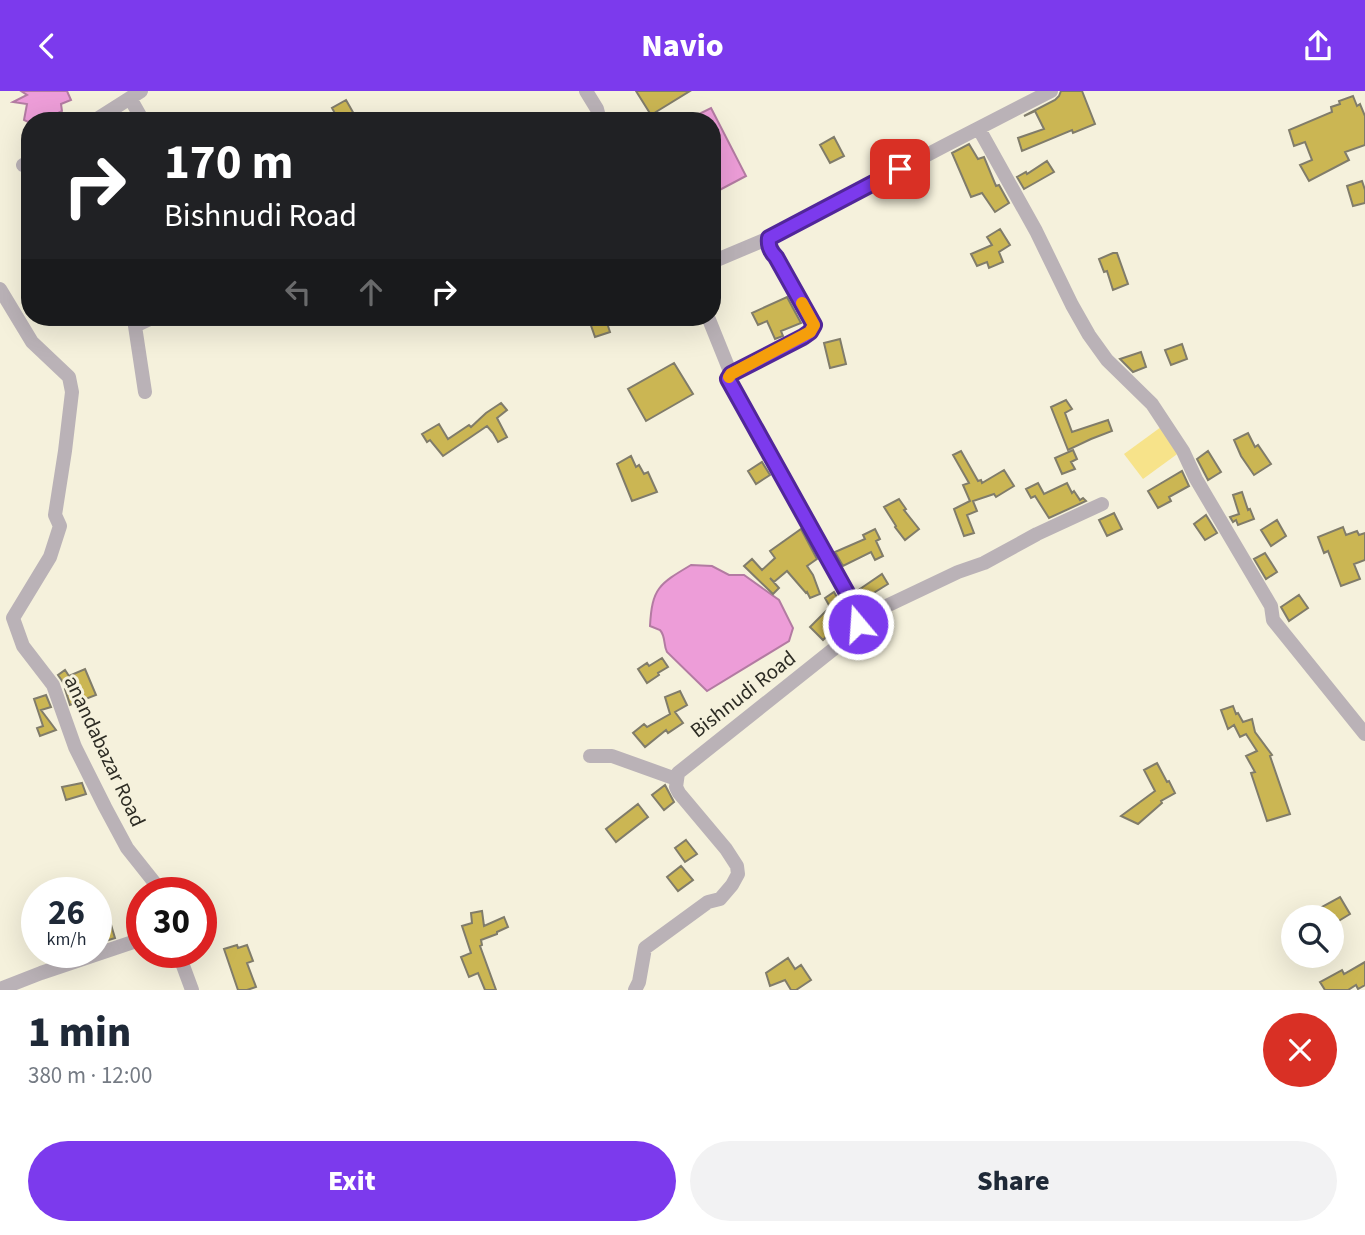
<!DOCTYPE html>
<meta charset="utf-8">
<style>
:root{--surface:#fff;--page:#f2f2f3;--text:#1f2937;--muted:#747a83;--accent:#7c3aed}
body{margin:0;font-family:"Source Sans 3",sans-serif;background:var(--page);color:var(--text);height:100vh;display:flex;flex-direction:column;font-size:26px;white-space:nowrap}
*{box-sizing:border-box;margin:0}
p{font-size:23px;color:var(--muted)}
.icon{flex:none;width:38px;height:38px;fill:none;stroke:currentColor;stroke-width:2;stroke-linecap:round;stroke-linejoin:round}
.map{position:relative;height:899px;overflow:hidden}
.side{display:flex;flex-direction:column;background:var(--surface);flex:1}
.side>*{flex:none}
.top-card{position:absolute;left:21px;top:21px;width:700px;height:214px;border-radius:28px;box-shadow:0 7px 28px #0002;background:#202124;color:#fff;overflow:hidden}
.controls{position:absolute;left:1281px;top:814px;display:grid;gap:14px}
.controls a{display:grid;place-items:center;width:63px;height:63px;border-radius:50%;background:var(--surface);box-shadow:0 7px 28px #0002;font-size:35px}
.speed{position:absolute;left:21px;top:786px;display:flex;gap:14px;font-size:35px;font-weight:700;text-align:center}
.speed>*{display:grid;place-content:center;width:91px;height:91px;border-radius:50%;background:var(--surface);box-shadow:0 7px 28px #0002;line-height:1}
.speed small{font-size:18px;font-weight:400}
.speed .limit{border:10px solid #d22;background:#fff;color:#111}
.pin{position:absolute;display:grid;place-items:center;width:60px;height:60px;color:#fff;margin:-30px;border-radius:14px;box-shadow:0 4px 10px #0006}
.me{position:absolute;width:77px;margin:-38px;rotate:342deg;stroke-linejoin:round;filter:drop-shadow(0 0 5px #0008)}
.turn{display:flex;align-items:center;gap:24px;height:147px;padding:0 28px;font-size:32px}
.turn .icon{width:91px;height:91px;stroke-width:2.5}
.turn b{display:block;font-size:49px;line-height:60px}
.lanes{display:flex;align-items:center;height:66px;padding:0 28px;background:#0003;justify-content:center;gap:35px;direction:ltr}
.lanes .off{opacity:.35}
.round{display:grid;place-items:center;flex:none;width:74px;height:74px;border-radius:37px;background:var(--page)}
.summary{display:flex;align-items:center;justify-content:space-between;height:119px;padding:0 28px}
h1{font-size:42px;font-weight:800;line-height:52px}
.cta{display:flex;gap:14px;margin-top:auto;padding:14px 28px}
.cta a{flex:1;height:80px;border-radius:42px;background:var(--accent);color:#fff;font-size:28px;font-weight:800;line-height:80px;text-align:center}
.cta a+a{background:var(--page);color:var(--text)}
header{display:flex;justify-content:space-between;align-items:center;height:91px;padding:0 28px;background:var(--accent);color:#fff;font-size:32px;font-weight:800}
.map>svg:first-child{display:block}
.green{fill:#f7e38a}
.water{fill:#ed9dd8;stroke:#b37ba2;stroke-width:2}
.building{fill:#cbb653;stroke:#807c6a;stroke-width:2}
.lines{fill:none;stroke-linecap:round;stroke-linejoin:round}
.minor{stroke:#bab2b7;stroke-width:14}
.route-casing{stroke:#51269a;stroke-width:18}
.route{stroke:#7c3aed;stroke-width:12}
.slow{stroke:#f59e0b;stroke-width:12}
.labels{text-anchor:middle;stroke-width:6;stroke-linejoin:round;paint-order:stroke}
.street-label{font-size:21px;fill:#2d2c24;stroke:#f5f1dc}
</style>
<header><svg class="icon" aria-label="back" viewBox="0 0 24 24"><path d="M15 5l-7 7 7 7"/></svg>Navio<svg class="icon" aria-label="share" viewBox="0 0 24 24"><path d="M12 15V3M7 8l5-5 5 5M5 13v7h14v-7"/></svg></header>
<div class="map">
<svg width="1365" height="899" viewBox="0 0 1365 899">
<rect width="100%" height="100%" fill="#f5f1dc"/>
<!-- green -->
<path class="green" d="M1161,336L1180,361L1143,388L1124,363Z"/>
<!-- water -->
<path class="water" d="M21,0H67L71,9L61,13L62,20L43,30H30V32L24,29L27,13L13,11L27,4Z
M711,17L746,85L712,103V30H685Z
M691,474L712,475L729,484H744L779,509L793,537L789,550L707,600L667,561C663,553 666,546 660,539L650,535C652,497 659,493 691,474Z"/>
<!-- building -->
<path class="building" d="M636,0H690L651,24Z
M1061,0H1082L1095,33L1073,42L1072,39L1022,60L1018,47L1044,38L1035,20L1024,25L1055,9L1059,5Z
M1353,5L1357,15L1360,13L1365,25V54L1345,61L1349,69L1309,90L1300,74L1312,69L1305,51L1294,55L1289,39L1332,21L1331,16L1340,13L1339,10Z
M346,9L354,23L339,30L332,17Z
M834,46L844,65L830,72L820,54Z
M969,53L978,68L984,66L996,95L999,94L1009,112L995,121L982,102L971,106L952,62Z
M1047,70L1054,81L1024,98L1017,86L1026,81L1027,83Z
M1362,90L1365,99V112L1353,115L1347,95Z
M1000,138L1010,154L999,161L1003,171L989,177L987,171L977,175L971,163L992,154L987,146Z
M1113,162H1117L1128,193L1113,199L1107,180L1104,181L1099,168Z
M787,206L801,232L781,240L783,245L775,248L767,230L758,234L752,222Z
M588,226H605L610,241L595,246Z
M840,248L846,273L830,277L824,252Z
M1182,253L1187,268L1171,274L1165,259Z
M1141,261L1146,276L1133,281L1120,268Z
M674,272L693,303L646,330L628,298Z
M1066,309L1072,318L1065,322L1072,341L1108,329L1112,340L1091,348L1068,359L1051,316Z
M501,312L507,319L497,327L507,346L498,351L493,342L487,335L443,365L430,349L427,351L422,343L439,333L448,348L469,334L471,336L486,322Z
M1248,342L1255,356L1258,354L1271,373L1254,384L1241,365L1234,349Z
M1073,359L1077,368L1071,371L1075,378L1062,383L1055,367Z
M961,360L978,390L981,389L982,392L1004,379L1014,395L996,406L994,403L973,410L977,420L967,424L974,442L964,445L954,418L970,410L963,394L969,392L953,364Z
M1208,360L1221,381L1208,389L1197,368Z
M631,365L636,376L639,374L644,383L648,381L657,401L632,410L617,373Z
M762,371L770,384L756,393L748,380Z
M1182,380L1189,395L1169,406L1171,410L1158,417L1148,400Z
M1038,392L1044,403L1067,392L1072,402L1074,400L1080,409L1083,407L1086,410L1049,427L1035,405L1031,407L1026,398Z
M1242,401L1248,419L1250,418L1254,428L1238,434L1236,429L1233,431L1230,426L1239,423L1233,404Z
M899,408L906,418L904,419L919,438L905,449L895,436L896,435L884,416Z
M1114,422L1122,438L1107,445L1099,429Z
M1206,424L1217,442L1205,449L1194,433Z
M1277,429L1286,445L1271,455L1261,439Z
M1343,436L1346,444L1357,440L1359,444L1365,442V469L1354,473L1360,488L1341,495L1328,460L1324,462L1318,446Z
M801,438L817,468L807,475L813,484L820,503L810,507L807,501L806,502L787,480L774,491L770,487L779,497L773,503L744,475L752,468L762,479L775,467L770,460Z
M875,438L880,448L876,450L883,465L875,469L871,461L843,475L835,461L865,448L863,444Z
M1265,462L1277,481L1266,488L1254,468Z
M882,483L888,493L862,509L857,500Z
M834,501L847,524L829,533L834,538L823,549L810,536L830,516L825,507Z
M1299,504L1308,517L1289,530L1281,516Z
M662,567L668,576L658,582L659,584L647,592L638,578L647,572L649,575Z
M85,578L96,604L70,614L65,598L67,597L58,584L65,579L69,585Z
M680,600L687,614L675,621L683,632L668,642L666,639L645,656L633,642L644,633L647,636L670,623L665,606Z
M46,604L51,616L41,619L56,639L40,645L37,637L43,635L34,608Z
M1233,615L1236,623L1238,622L1243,631L1252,628L1255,641L1272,664L1270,665L1290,723L1267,730L1251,682L1255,681L1246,665L1257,660L1246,643L1240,646L1234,634L1228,638L1221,619Z
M1157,672L1167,691L1169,690L1175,702L1161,710L1162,712L1138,733L1121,725L1155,700L1144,679Z
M82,692L86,703L66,709L62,696Z
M665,694L674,711L664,719L652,704Z
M638,713L648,726L616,751L606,738Z
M686,749L697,763L685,771L675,757Z
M681,775L693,789L678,800L667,786Z
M1340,806L1350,823L1332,834V826H1323L1318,818Z
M482,820L484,835L504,826L508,836L497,841V843L481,849L482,854L480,855L496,899H485L478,882L469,886L461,866L471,862L462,835L472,832L471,822Z
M109,827L115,847L96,853V831Z
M237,854L238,857L247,854L253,870L247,872L256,896L247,899H238L224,858Z
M788,867L795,878L801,874L811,889L796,899H791L785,889L770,895L766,882Z
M1365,871V894L1358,898L1356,894L1348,899H1325L1320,891L1342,879L1344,883Z"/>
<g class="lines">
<!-- minor -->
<path class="minor" d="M586,0L597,18L600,30
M130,7L143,30
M94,30L141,0
M979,38L1036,140L1072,214L1089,244L1107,269L1152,313L1183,360L1196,388L1271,515L1273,529L1365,643
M23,74L30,70
M712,171L769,147
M0,198L32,251L69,286L72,301L65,360L55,424L60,435L50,466L13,527L23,555L53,594L75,656L105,716L127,757L154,791L158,802
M708,226L731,283
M145,301L135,235L154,226
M859,528L958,481L984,472L1037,443L1102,413
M590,665H612L676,688
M178,861L192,899
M0,898L41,882L142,848
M635,899L639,891L645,857L708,811L720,808L732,794L738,783L737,775L726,758L679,702L676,696L678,682L850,545C857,536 859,530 856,518L728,288L731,283L803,246L810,241L814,235L776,166C770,160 768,155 769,147L944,55L1051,0"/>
</g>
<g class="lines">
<defs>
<path id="route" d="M858,533L859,528L856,518L728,288L731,283L803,246L810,241L814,234L776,166C770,160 768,155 769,147L900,78"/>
</defs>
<!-- route casing -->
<use href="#route" class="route-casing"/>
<!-- route -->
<use href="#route" class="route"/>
<!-- slow -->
<path class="slow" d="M729,286L731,283L810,241L814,234L802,212"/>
</g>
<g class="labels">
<!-- street labels -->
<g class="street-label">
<text transform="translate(743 603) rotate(-38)" y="7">Bishnudi Road</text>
<text transform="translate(105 660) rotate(65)" y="7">anandabazar Road</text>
</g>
</g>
</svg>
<div class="controls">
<a><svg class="icon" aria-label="search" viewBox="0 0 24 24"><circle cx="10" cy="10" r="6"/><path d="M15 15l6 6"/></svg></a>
</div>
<div class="speed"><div>26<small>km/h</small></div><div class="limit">30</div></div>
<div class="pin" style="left:900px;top:78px;background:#d93025"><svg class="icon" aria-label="arrive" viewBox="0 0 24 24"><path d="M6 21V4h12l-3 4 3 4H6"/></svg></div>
<svg class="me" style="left:858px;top:533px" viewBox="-20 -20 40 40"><circle r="17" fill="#7c3aed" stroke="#fff" stroke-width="3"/><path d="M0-11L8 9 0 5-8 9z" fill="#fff"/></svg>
<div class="top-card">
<div class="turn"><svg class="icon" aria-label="right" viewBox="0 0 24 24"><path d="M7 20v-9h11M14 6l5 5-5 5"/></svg><div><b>170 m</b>Bishnudi Road</div></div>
<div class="lanes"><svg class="icon off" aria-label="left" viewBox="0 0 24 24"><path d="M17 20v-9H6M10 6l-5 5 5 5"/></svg><svg class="icon off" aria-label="ahead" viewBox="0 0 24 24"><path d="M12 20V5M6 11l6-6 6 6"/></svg><svg class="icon" aria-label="right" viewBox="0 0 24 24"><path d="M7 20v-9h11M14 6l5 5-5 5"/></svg></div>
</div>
</div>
<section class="side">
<div class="summary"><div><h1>1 min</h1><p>380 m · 12:00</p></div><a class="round" style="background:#d93025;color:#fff"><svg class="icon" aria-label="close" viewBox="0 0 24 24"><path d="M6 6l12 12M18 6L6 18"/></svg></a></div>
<div class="cta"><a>Exit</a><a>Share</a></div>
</section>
